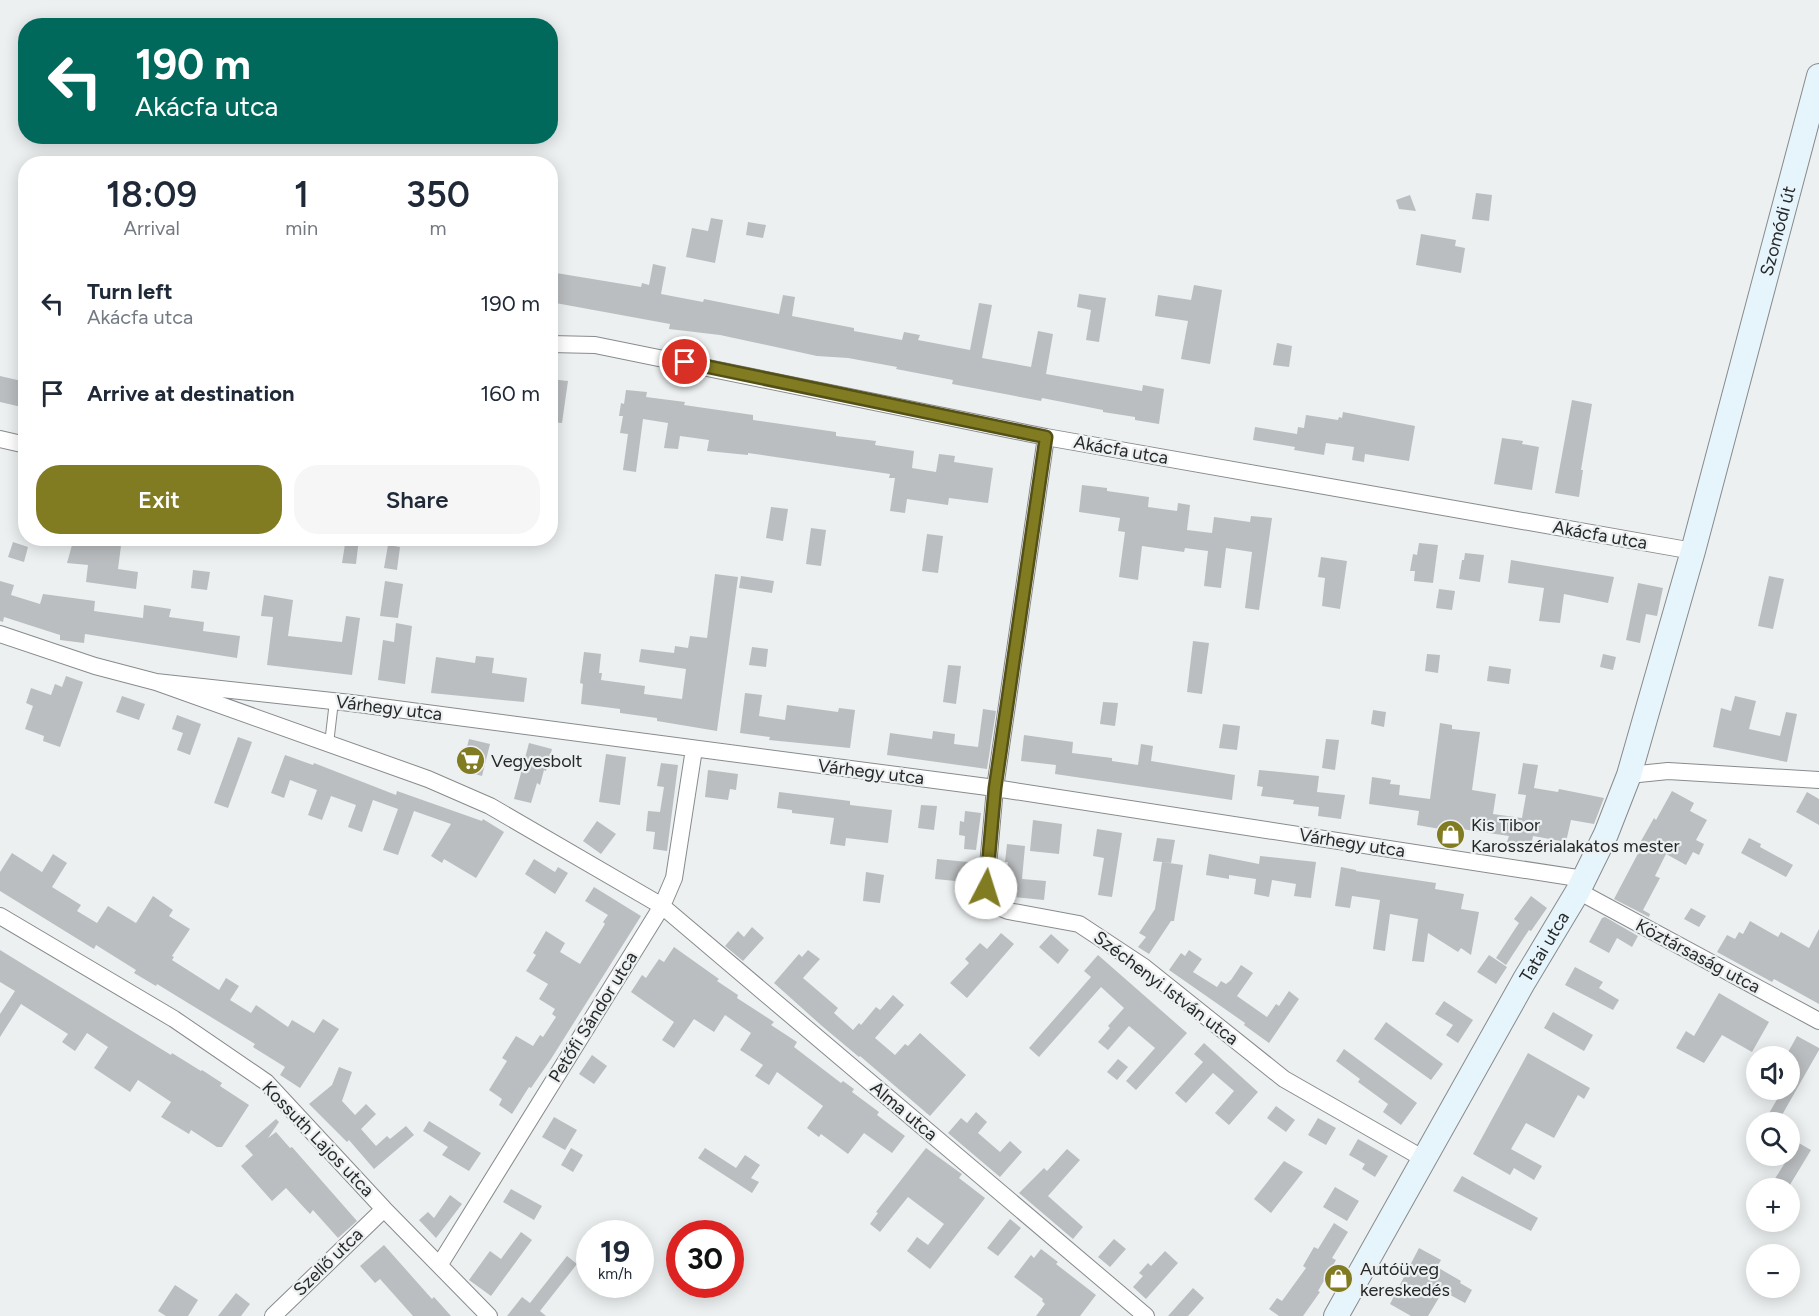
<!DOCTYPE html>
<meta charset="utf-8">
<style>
:root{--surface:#fff;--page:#f6f6f7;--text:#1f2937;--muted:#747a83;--accent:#817b22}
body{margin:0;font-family:Figtree,sans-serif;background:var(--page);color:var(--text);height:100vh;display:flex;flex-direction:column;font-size:22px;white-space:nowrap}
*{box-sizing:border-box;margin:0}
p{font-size:20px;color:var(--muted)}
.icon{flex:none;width:33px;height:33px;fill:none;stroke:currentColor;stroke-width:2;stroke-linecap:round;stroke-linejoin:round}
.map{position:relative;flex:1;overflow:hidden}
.side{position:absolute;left:18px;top:156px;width:540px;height:390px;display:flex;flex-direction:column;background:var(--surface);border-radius:24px;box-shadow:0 3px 15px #0003}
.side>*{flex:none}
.hud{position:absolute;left:18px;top:18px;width:540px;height:126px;border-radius:24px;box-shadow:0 3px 15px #0003;background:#00695c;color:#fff;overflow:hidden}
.buttons{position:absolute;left:1746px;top:1046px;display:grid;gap:12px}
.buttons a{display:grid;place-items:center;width:54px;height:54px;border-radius:50%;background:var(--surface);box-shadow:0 3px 15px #0003;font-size:30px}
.speed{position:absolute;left:576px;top:1220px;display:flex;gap:12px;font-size:30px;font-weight:700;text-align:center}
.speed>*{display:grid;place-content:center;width:78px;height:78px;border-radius:50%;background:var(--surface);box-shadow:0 3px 15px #0003;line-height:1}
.speed small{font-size:15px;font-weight:400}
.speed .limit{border:9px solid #d22;background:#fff;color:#111}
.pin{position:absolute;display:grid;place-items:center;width:51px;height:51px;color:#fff;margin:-26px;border:3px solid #fff;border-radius:50%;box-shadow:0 2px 6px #0007}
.me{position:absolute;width:66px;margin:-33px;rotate:5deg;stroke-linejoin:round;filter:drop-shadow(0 0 4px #0008)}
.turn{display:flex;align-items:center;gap:21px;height:126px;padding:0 18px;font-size:27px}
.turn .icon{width:78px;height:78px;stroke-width:2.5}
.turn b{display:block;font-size:42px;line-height:51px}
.eta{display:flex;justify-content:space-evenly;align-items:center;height:102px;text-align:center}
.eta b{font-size:36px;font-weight:600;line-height:42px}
.primary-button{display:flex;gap:12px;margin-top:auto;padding:12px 18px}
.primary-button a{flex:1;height:69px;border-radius:24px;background:var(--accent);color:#fff;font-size:24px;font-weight:600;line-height:69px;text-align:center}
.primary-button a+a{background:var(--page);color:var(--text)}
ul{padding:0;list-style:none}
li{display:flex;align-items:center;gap:18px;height:90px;padding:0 18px}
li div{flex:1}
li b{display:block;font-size:22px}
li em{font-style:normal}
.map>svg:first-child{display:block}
.building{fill:#bbbec0}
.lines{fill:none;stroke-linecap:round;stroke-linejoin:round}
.lane-casing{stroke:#888b8d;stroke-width:10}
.street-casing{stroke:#888b8d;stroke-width:18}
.secondary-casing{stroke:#888b8d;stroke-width:26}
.lane{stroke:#fff;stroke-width:8}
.street{stroke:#fff;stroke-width:16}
.secondary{stroke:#e6f4fb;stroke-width:24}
.route-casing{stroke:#545016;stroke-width:15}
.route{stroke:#817b22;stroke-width:10}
.labels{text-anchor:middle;stroke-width:4.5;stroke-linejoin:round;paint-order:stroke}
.street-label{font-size:18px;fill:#272829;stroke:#ecf0f1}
.poi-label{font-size:18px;fill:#272829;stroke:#ecf0f1;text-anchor:start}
</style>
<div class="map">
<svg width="1819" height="1316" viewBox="0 0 1819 1316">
<rect width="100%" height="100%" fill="#ecf0f1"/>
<!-- building -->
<path class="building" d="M1476,193L1492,195L1489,221L1472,219Z
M1410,195L1416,211L1399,209L1396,200Z
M711,218L723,220L715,263L686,257L692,228L708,231Z
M748,222L766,225L763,238L746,235Z
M1421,234L1456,240L1455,246L1465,248L1461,273L1416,265Z
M653,264L666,267L661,294L703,302L704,299L779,314L783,295L795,297L792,316L854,328V331L902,340L904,332L920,335L918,340L970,350L979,303L992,305L982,358L1031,367L1038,331L1053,334L1046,374L1142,391L1143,385L1164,389L1159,424L1135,420V417L1103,412V410L1042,398L1041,401L952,384L953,380L896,369L897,367L848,358L817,356L720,335L669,329L670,324L550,302V272L641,287L642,283L649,285Z
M1194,285L1222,290L1210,364L1181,359L1188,321L1155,316L1158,295L1191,300Z
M1079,294L1106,298L1099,342L1086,340L1091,310L1077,307Z
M1277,343L1292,346L1289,367L1273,365Z
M0,376L26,382V408L0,402Z
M550,379L568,381L562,423L550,422Z
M626,390L647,392L646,397L685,402L684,405L753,415V420L836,432V436L876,441L875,445L914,451L912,468L936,472L939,454L955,456L954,462L993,468L988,503L949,498L948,505L907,499L905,513L890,511L895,478H889L890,474L748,453V455L707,451L709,440L680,436L678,449L664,448L668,423L643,419L636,472L623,470L628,434L620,433L623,416H619L621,403L624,404Z
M1572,400L1592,404L1581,470H1583L1579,497L1555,493Z
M1343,412L1415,426L1409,461L1365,454L1364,462L1352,460L1354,447L1326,443L1324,455L1294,450L1295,447L1253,440L1255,427L1297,434L1298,427L1304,428L1306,415L1338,420L1339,417L1342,418Z
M1502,438L1523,441L1522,444L1539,447L1532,490L1494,484Z
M1082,485L1107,488V491L1149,497L1148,507L1177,511L1178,503L1190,505L1187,530L1212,533L1214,517L1250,522L1251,516L1272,518L1259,610L1245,608L1252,552L1226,548L1221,588L1204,586L1208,551L1185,548L1184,552L1142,546L1138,580L1119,577L1125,532L1118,531L1120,518L1079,512Z
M771,507L788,509L783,541L766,538Z
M811,528L826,530L821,566L806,564Z
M927,534L943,536L938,573L922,571Z
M74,538H122L118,569L138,572L136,589L86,582L88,565L67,563Z
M346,538H359L356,564L342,563Z
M13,542L28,547L24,562L8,557Z
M1419,543L1438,545L1433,583L1414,581L1415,571H1410L1413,554L1417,555Z
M388,545L400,547L397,570L384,568Z
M1465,553L1484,555L1480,582L1459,579L1462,560H1464Z
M1321,557L1347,561L1340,609L1322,606L1325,578L1318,577Z
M1511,560L1614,577L1608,603L1564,594L1560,623L1539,621L1544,588L1508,583Z
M193,570L210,572L207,590L191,588Z
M715,574L738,577L717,731L657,721V718L620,713V709L581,704L583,684L580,683L584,652L601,654L599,673H602L601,680L645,686L644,694L682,699L686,669L639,662L641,649L674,653L675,646L688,648L690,636L707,638Z
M741,576L774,581L772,593L739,588Z
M1769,576L1784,579L1773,629L1758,626Z
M0,581L14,585L11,595L40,604L43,594L95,601L94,611L143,618L144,605L171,609L169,617L204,622L203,631L240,636L237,658L85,634L84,643L60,640V635L4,617L3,622L0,621Z
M385,581L403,584L398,618L380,616Z
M1638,583L1663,588L1657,616L1646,614L1640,643L1626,640Z
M1439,589L1455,591L1452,610L1436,608Z
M264,595L293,600L288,636L342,642L346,616L360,618L352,675L267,665L273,617L261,616Z
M396,623L412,626L405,684L378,680L383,640L394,642Z
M1193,641L1209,643L1202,694L1187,692Z
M752,647L768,649L766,667L749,665Z
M1427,654L1440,655L1438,673L1425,671Z
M1603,654L1616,657L1613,670L1600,667Z
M476,656L494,658L492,673L527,678L524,702L431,693L436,657L475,663Z
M948,665L961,666L956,704L943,702Z
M1489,666L1511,669L1509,684L1487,681Z
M66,676L83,682L60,747L43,741L44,736L25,729L33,706L26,703L31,688L51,695L55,684L62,687Z
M745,693L762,695L759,716L785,720L787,705L838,712L839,708L855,710L850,748L769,740L770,737L740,733Z
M122,696L145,704L139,720L116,712Z
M1735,696L1756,701L1749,729L1780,736L1786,712L1797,714L1787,762L1713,747L1721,708L1731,711Z
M1103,702L1118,703L1115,726L1100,724Z
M983,709L996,711L987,769L887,755L890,733L932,739L933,731L955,734L954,744L978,747Z
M1373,710L1386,712L1384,727L1371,724Z
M177,715L201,724L190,755L177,750L183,733L172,729Z
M1440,723L1452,725V729L1480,732L1472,790L1496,794L1493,814L1522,818L1526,795L1518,794L1523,763L1538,765L1534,788L1558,792L1559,789L1604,798L1594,824L1571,820L1566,842L1533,836L1531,846L1507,842L1509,836L1441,826L1440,829L1417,825L1419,811L1369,804L1372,777L1391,780L1390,784L1400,785L1399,795L1430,799Z
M1223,724L1240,726L1237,750L1219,748Z
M1024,735L1073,742L1072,753L1112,758V761L1138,765L1141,744L1153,746L1151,761L1235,775L1232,800L1055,774L1056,765L1021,761Z
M238,737L252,742L228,808L214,803Z
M469,739L490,744L482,776L461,770Z
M1326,739L1339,740L1335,770L1322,768Z
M529,743L552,749L546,771L544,770L540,785L537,783L531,803L514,799Z
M606,754L626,757L620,805L599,802Z
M285,755L313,765L314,763L396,795L397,791L482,821L483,819L504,832L476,878L444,859L442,863L431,856L451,824L414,811L398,855L383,850L398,809L373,800L362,832L348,827L356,805L331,796L322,820L308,815L317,790L290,780L284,798L271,793Z
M661,763L678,765L667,851L653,849L655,832L646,831L648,811L660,812L664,787L657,786Z
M708,770L738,774L736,790L730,789L728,800L705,797Z
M1259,770L1319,776L1317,792L1345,795L1341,819L1318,816L1319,807L1293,804L1294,800L1261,796L1263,787L1257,786Z
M1672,791L1694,803L1690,811L1707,820L1696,840L1704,844L1699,855L1693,852L1686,865L1666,854L1655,876L1660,878L1643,910L1650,914L1649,917L1614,899L1644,842L1641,841L1654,818L1656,820Z
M779,792L850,801V805L892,810L888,843L846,838L845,846L830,844L834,818L792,813V810L777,808Z
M1807,792L1819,799V825L1796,812Z
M921,805L937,806L934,830L918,828Z
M965,811L981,813L976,850L964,849L965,836L959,835L960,821L964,822Z
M1033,820L1062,824L1059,854L1030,851Z
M597,821L616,834L601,854L583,841Z
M1097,829L1122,833L1112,897L1098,895L1104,858L1093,856Z
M1157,838L1175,840L1171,863L1153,861Z
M1749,838L1761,844L1760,847L1793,865L1786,877L1741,853Z
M1007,844L1025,846L1022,879L1046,881L1044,900L1004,896L1008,862H1005Z
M12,853L42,872L53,854L67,863L52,887L81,905L77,911L97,923L108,906L136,923L153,896L173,910L169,916L190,929L172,956L174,957L172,960L219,990L226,978L239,986L230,1000L251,1013L256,1005L288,1027L292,1020L314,1033L323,1019L339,1029L300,1088L280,1075L285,1067L253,1047L255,1044L157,984L156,986L134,973L136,970L96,945L94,949L0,891V872Z
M1209,854L1259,864L1260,856L1316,862L1311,898L1294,896L1296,884L1272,880L1269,897L1254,894L1256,879L1229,875V879L1206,875Z
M534,859L555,872L558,867L568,873L555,894L525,874Z
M937,859L968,862L966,882L935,879Z
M1162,862L1183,865L1174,921H1171L1149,954L1138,947L1146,937L1139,933L1155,909Z
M1341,867L1356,870V871L1436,883L1435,889L1464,894L1461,909L1479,912L1471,955L1461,948L1458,952L1428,933L1424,962L1412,961L1418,919L1390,914L1385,951L1373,949L1380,900L1352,896L1350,908L1335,906Z
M866,872L884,875L880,903L863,901Z
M594,887L641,916L551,1059L531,1088L529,1087L512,1114L499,1105L502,1099L489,1090L507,1061L502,1058L516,1036L533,1046L540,1035L543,1037L556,1017L552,1014L555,1009L539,999L548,984L526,971L536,955L533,953L546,931L565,943L560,952L580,964L605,924L603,922L608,915L585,901Z
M1531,896L1547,908L1531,931L1529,930L1506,965L1496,958L1519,923L1514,919Z
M1691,908L1706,916L1699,927L1684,919Z
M1605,917L1638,936L1632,947L1617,938L1609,953L1589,942L1602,918Z
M1750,921L1778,937L1781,932L1809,948L1819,929V1004L1774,979L1772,982L1717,952L1727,935L1735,939L1739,932L1743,934Z
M752,927L764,938L743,961L725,946L738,931L744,937Z
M1001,933L1014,944L967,998L950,983L969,963L965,959L980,943L987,949Z
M1051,934L1069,950L1058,964L1039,947Z
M674,947L719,979L717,981L738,995L737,998L774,1022L771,1025L797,1042L794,1047L841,1083L843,1081L854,1089L852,1092L879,1112L877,1115L905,1136L892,1153L864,1133L848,1154L821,1134L819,1137L807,1128L823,1106L777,1072L769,1085L755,1076L763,1065L740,1050L751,1033L725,1015L714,1032L694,1019L674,1048L662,1040L674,1022L631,992L642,975L646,978L659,959L664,962Z
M0,950L171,1055L172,1053L201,1071L202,1070L222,1083L220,1086L249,1105L222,1147H217L191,1130L189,1134L161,1117L171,1102L138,1080L130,1092L94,1068L108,1047L87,1033L75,1051L62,1042L68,1034L21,1004L0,1037V1014L15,991L0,982Z
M808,950L820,959L803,978L838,1008L834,1013L853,1030L859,1023L861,1025L876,1007L880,1010L893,995L904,1005L875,1038L895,1055L905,1044L908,1046L920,1033L966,1075L930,1116L860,1056L859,1057L822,1026L774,983L799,954L802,957Z
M1189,950L1202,959L1193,972L1217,987L1221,981L1226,984L1231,980L1241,965L1253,973L1237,996L1267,1017L1276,1004L1279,1006L1289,991L1299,999L1269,1043L1244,1025L1245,1023L1169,970L1181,953L1185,956Z
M1098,955L1187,1033L1136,1090L1126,1081L1155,1048L1129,1026L1108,1050L1098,1042L1110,1028L1108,1026L1124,1008L1101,987L1039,1057L1029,1048L1091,977L1084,971Z
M1489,955L1507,967L1496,984L1477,972Z
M1575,967L1603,982L1599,988L1619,1000L1613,1010L1565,985Z
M1719,993L1769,1022L1752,1052L1722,1035L1704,1063L1676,1048L1686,1031L1694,1036Z
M1444,1001L1473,1020L1458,1043L1446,1035L1453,1025L1435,1014Z
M1553,1012L1593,1035L1584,1051L1544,1028Z
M1386,1022L1443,1064L1431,1080L1374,1039Z
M1797,1036L1819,1048V1050L1778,1122H1764L1783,1089H1790V1077L1798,1062L1786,1056Z
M1204,1043L1258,1092L1229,1125L1215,1113L1234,1091L1213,1073L1186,1103L1175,1093L1203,1062L1194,1054Z
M1344,1049L1417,1103L1401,1125L1383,1112L1388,1104L1358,1082L1360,1079L1336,1061Z
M1528,1053L1590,1088L1584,1099L1578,1095L1554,1138L1526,1123L1511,1149L1542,1166L1534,1180L1514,1168L1510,1175L1473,1154Z
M592,1055L607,1066L594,1084L579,1074Z
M1118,1059L1128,1067L1117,1080L1107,1072Z
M339,1067L352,1072L342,1101L355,1115L366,1104L376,1114L361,1129L376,1146L387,1136L390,1139L406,1126L414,1135L374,1169L349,1140L347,1142L309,1104L332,1085Z
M1276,1106L1295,1120L1286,1132L1267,1118Z
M976,1112L987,1122L978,1133L1000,1152L1010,1141L1022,1152L1000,1177L948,1133L961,1118L967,1123Z
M554,1117L577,1130L565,1150L542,1137Z
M1318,1118L1336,1128L1326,1145L1308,1135Z
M276,1119L279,1122L268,1138L276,1132L290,1148L292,1147L357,1221L338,1238L313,1210L310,1214L286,1188L272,1201L241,1166L253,1155L245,1146Z
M429,1121L481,1153L469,1171L442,1155L448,1147L423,1131Z
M1790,1138L1811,1150L1788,1188H1769L1790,1155Z
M1358,1139L1388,1156L1375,1177L1362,1169L1365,1164L1349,1155Z
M571,1148L583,1155L573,1172L561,1165Z
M705,1148L736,1168L745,1155L760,1165L751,1178L759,1182L752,1193L698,1158Z
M926,1148L959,1172L962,1174L959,1178L985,1198L930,1269L907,1251L917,1237L928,1245L944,1224L908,1197L880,1232L870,1224L878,1213L876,1212Z
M1067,1149L1080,1160L1048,1196L1083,1227L1073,1239L1019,1193L1044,1168L1047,1171Z
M1284,1161L1303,1172L1271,1213L1254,1199Z
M1462,1176L1538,1218L1531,1231L1453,1191Z
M1335,1187L1359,1201L1347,1221L1323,1207Z
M511,1189L542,1206L534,1220L503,1202Z
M450,1195L462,1204L436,1238L419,1220L428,1212L434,1218Z
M1010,1219L1021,1228L998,1256L987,1248Z
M1334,1223L1348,1232L1332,1258L1336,1260L1318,1291L1320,1292L1303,1316H1279L1269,1309L1277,1298L1282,1301L1306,1268L1303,1266L1314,1247L1318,1249Z
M521,1232L532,1240L491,1296L469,1280L490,1251L501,1259Z
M1114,1239L1126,1249L1110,1267L1098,1257Z
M384,1245L432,1299L434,1297L451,1316H413L380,1279L375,1283L360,1266Z
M1419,1248L1441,1260L1437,1267L1461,1281L1460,1283L1472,1290L1465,1303L1443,1291L1428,1316H1411L1390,1304Z
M1041,1249L1058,1262L1056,1264L1096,1295L1080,1316H1036L1045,1304L1042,1301L1043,1299L1014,1277L1031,1255L1034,1258Z
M1165,1251L1178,1263L1146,1299L1133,1287L1143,1276L1139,1273L1148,1263L1151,1266Z
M567,1256L577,1264L540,1311L546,1316H507L522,1297L530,1303Z
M175,1285L198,1300L188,1316H166L158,1311Z
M1193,1288L1204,1298L1188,1316H1168Z
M236,1293L250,1304L241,1316H218Z"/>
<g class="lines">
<defs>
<path id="lane" d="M329,744L334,701"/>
<path id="street" d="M550,344L595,345L1046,437L1693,551
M1046,437L995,788L986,888L992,904L1008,911L1079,924L1144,967L1284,1079L1424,1159
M0,439L26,445
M0,634L95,666L156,682L428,779L490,806L662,906L1146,1316
M156,682L351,703L995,788L1584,879
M1629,775L1668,771L1819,780
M1578,891L1819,1021
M0,916L174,1019L266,1082L384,1209L489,1316
M440,1264L662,906L674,878L694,749
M273,1316L384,1209"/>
<g id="secondary">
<path id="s1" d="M1336,1316L1524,981L1578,891L1606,834L1629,775L1693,551L1819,76"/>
</g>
</defs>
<!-- lane casing -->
<use href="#lane" class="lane-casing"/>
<!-- street casing -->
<use href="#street" class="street-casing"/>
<!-- secondary casing -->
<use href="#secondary" class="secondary-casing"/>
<!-- lane -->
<use href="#lane" class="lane"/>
<!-- street -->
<use href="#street" class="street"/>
<!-- secondary -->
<use href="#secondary" class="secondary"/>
</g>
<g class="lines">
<defs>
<path id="route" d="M685,362L1046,437L995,788L986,888"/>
</defs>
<!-- route casing -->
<use href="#route" class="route-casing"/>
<!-- route -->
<use href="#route" class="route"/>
</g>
<!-- icons -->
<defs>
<symbol id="supermarket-disc" viewBox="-11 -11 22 22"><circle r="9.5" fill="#817b22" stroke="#ecf0f1"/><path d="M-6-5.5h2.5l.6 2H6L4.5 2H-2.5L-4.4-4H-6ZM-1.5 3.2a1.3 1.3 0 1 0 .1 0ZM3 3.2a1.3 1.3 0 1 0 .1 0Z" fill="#fff"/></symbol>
<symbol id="shop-disc" viewBox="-11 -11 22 22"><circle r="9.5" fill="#817b22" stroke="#ecf0f1"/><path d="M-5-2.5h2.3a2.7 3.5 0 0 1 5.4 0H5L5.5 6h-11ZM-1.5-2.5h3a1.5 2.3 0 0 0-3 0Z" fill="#fff"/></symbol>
</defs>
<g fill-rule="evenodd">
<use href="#supermarket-disc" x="454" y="744" width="33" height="33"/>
<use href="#shop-disc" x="1434" y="818" width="33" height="33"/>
<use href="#shop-disc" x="1322" y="1262" width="33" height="33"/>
</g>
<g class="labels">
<!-- street labels -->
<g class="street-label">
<text dy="6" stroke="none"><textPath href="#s1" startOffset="1180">Szomódi út</textPath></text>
<text transform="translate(1121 450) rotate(10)" y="6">Akácfa utca</text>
<text transform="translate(1600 535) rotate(10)" y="6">Akácfa utca</text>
<text transform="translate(389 708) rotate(7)" y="6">Várhegy utca</text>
<text transform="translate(871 772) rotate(7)" y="6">Várhegy utca</text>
<text transform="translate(1352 843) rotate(9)" y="6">Várhegy utca</text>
<text dy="6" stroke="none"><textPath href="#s1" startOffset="424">Tatai utca</textPath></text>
<text transform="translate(1698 956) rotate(28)" y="6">Köztársaság utca</text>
<text transform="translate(1166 988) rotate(37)" y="6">Széchenyi István utca</text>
<text transform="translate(593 1017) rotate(-58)" y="6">Petőfi Sándor utca</text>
<text transform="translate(904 1111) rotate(40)" y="6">Alma utca</text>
<text transform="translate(318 1139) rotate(46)" y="6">Kossuth Lajos utca</text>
<text transform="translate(328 1262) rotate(-44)" y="6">Szellő utca</text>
</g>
<!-- poi labels -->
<g class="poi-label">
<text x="491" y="767">Vegyesbolt</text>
<text x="1471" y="831">Kis Tibor<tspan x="1471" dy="21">Karosszérialakatos mester</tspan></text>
<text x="1360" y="1275">Autóüveg<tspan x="1360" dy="21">kereskedés</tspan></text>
</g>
</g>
</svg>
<div class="buttons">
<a><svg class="icon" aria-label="sound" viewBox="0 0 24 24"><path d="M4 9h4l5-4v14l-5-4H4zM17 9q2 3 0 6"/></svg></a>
<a><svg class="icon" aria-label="search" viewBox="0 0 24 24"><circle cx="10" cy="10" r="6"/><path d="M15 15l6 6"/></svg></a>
<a>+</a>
<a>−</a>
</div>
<div class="speed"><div>19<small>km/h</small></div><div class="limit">30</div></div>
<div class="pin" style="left:685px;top:362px;background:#d93025"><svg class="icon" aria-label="arrive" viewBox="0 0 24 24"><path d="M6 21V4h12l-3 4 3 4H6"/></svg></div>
<svg class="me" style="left:986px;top:888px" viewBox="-20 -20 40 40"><circle r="19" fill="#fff"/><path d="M0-13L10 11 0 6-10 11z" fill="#817b22"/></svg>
<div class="hud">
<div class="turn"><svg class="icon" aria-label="left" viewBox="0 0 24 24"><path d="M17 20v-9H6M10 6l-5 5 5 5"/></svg><div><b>190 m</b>Akácfa utca</div></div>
</div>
<section class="side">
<div class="eta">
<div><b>18:09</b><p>Arrival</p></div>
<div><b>1</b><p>min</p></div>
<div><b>350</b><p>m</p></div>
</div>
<ul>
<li><svg class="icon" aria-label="left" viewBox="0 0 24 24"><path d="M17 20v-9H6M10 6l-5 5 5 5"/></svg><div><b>Turn left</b><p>Akácfa utca</p></div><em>190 m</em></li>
<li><svg class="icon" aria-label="arrive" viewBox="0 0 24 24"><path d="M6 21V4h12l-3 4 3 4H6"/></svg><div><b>Arrive at destination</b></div><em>160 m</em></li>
</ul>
<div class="primary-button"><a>Exit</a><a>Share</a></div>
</section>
</div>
